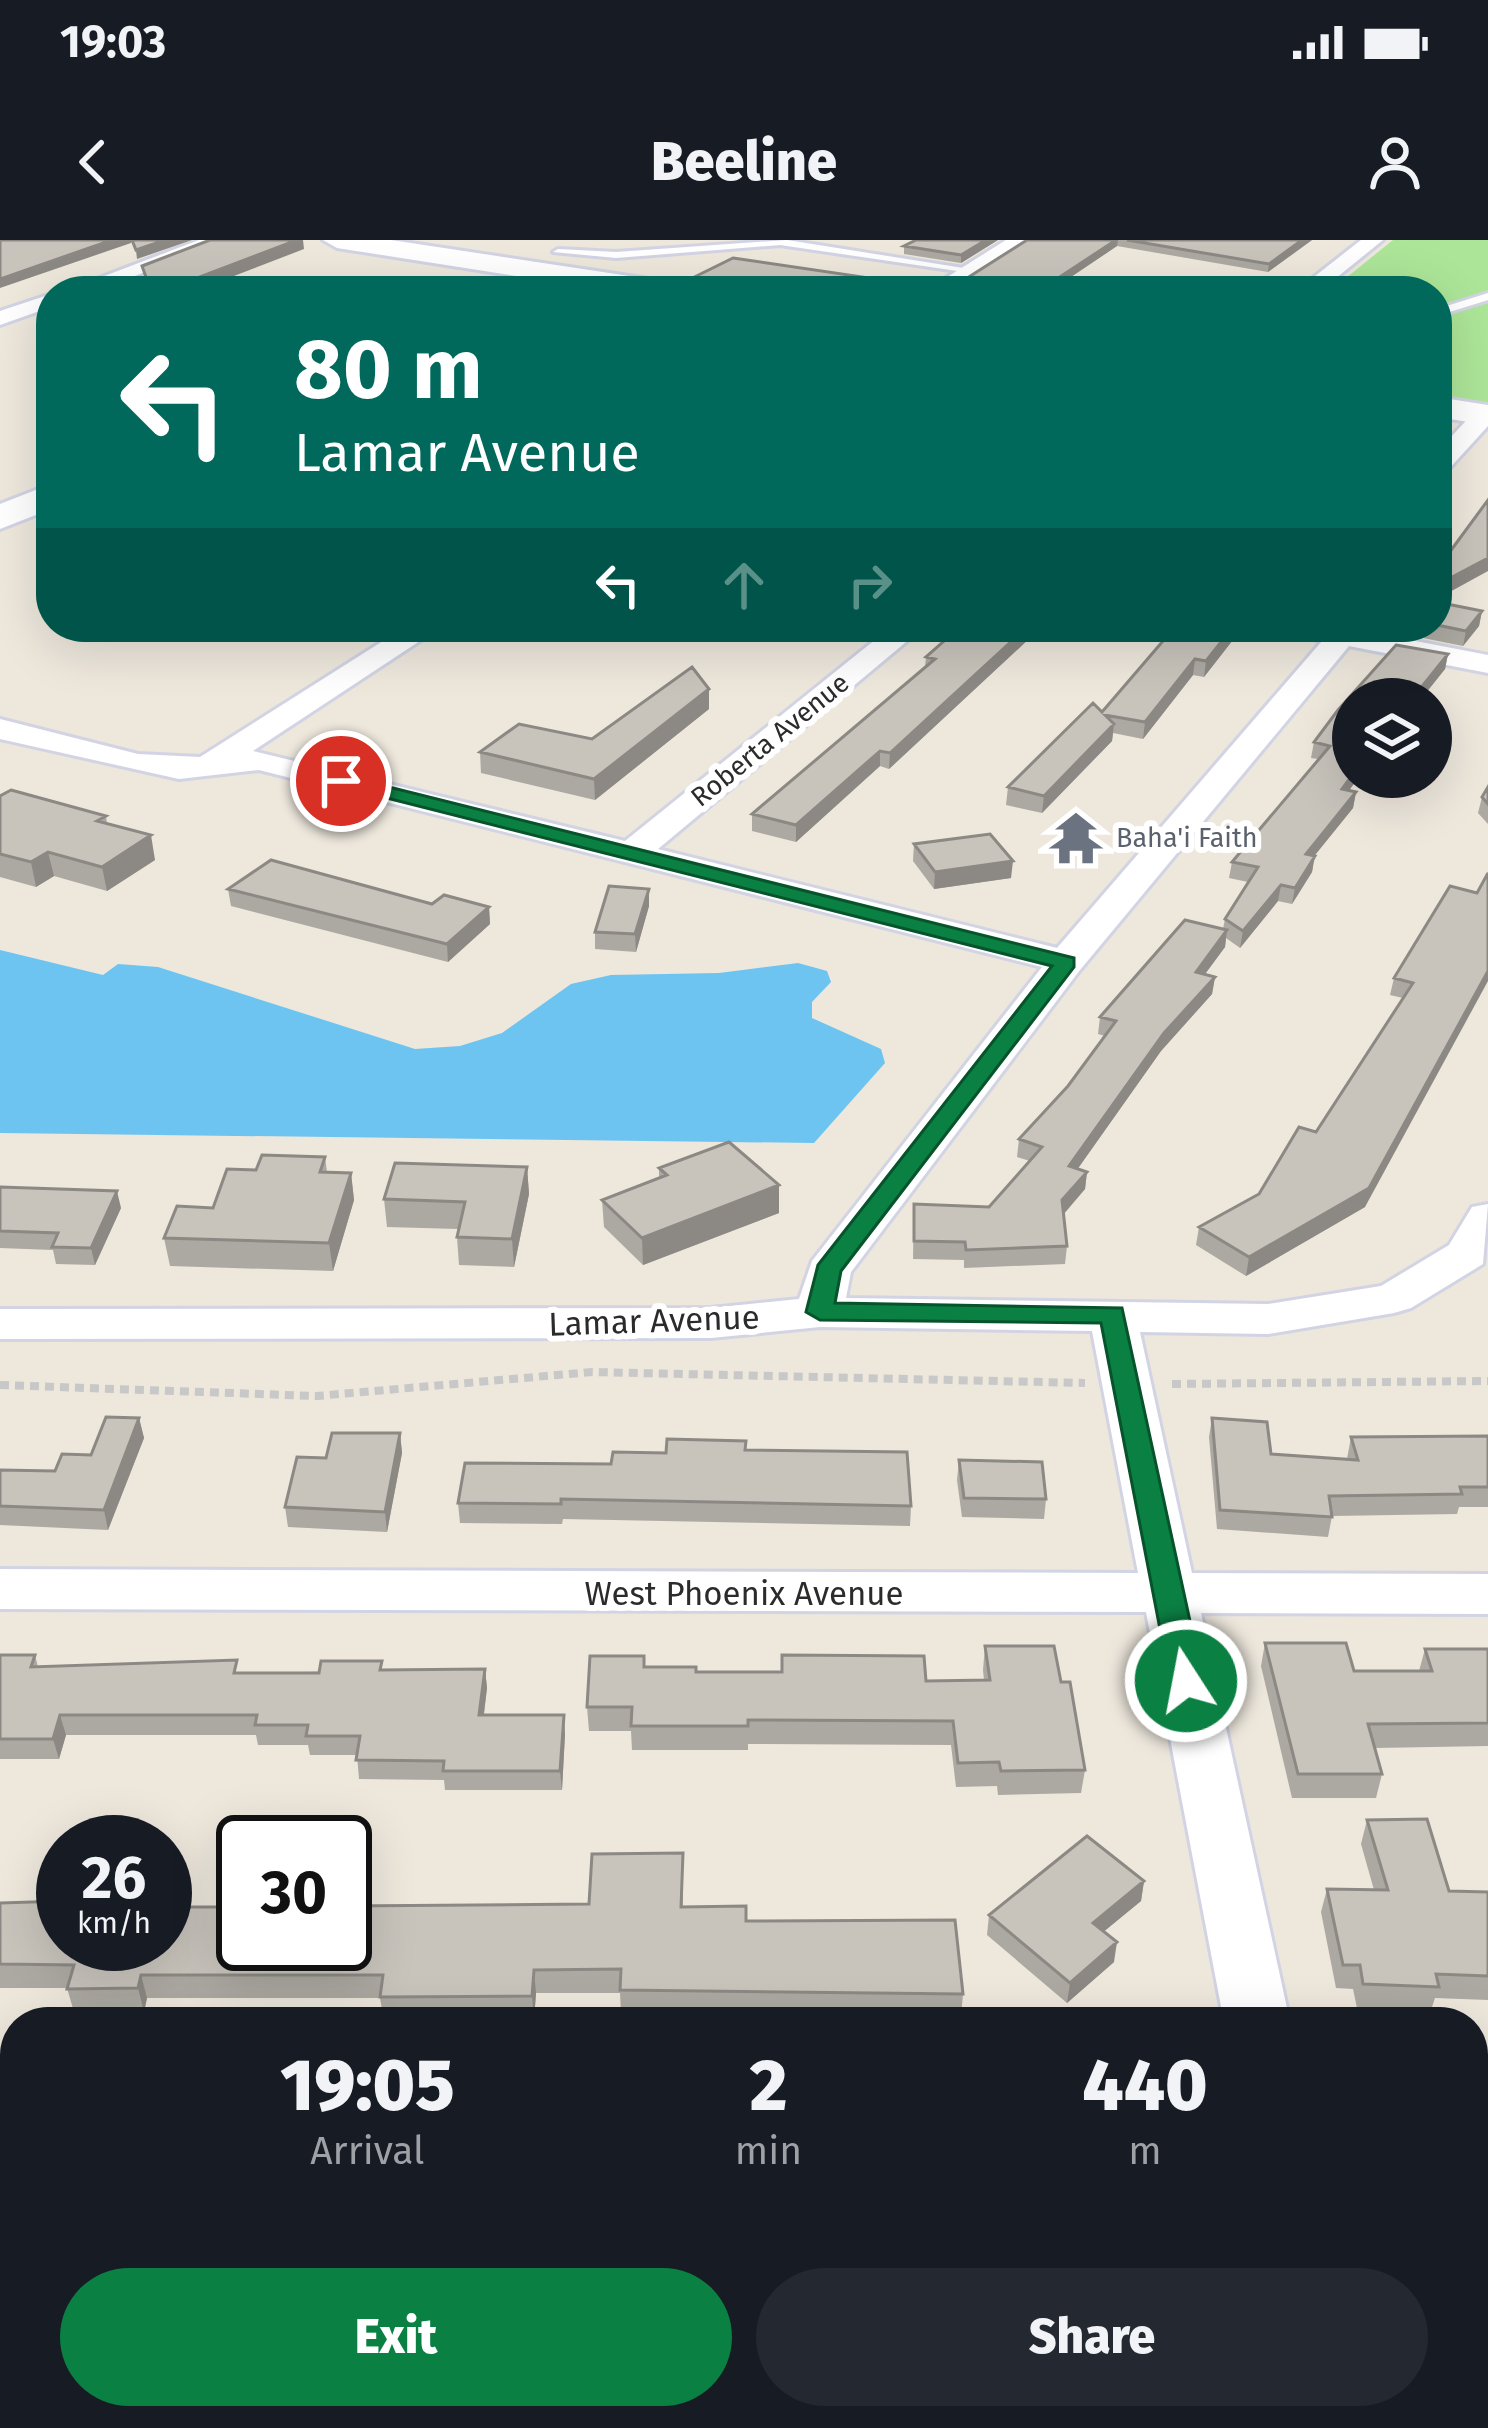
<!DOCTYPE html>
<style>
:root{--surface:#171b24;--page:#242831;--text:#f1f3f6;--muted:#9ea1a6;--accent:#0b8043}
body{margin:0;font-family:"Fira Sans",sans-serif;background:var(--page);color:var(--text);height:100vh;display:flex;flex-direction:column;font-size:45px;white-space:nowrap}
*{box-sizing:border-box;margin:0}
p{font-size:39px;color:var(--muted)}
.icon{flex:none;width:66px;height:66px;fill:none;stroke:currentColor;stroke-width:2;stroke-linecap:round;stroke-linejoin:round}
.map{position:relative;flex:1;overflow:hidden}
.side{position:absolute;left:0px;top:1767px;width:1488px;height:423px;display:flex;flex-direction:column;background:var(--surface);border-radius:48px 48px 0 0;box-shadow:0 12px 48px #0002}
.side>*{flex:none}
.guide{position:absolute;left:36px;top:36px;width:1416px;height:366px;border-radius:48px;box-shadow:0 12px 48px #0002;background:#00695c;color:#fff;overflow:hidden}
.fabs{position:absolute;left:1332px;top:438px;display:grid;gap:24px}
.fabs a{display:grid;place-items:center;width:120px;height:120px;border-radius:50%;background:var(--surface);box-shadow:0 12px 48px #0002;font-size:60px}
.speed{position:absolute;left:36px;top:1575px;display:flex;gap:24px;font-size:60px;font-weight:700;text-align:center}
.speed>*{display:grid;place-content:center;width:156px;height:156px;border-radius:50%;background:var(--surface);box-shadow:0 12px 48px #0002;line-height:1}
.speed small{font-size:30px;font-weight:400}
.speed .limit{border:6px solid #111;border-radius:18px;background:#fff;color:#111}
.pin{position:absolute;display:grid;place-items:center;width:102px;height:102px;color:#fff;margin:-51px;border:6px solid #fff;border-radius:50%;box-shadow:0 3px 12px #0007}
.me{position:absolute;width:132px;margin:-66px;rotate:349deg;stroke-linejoin:round;filter:drop-shadow(0 0 9px #0008)}
.turn{display:flex;align-items:center;gap:42px;height:252px;padding:0 60px;font-size:54px}
.turn .icon{width:156px;height:156px;stroke-width:2.5}
.turn b{display:block;font-size:84px;line-height:102px}
.lanes{display:flex;align-items:center;height:114px;padding:0 60px;background:#0003;justify-content:center;gap:60px;direction:ltr}
.lanes .off{opacity:.35}
.eta{display:flex;justify-content:space-evenly;align-items:center;height:204px;text-align:center}
.eta b{font-size:72px;font-weight:800;line-height:84px}
.primary-button{display:flex;gap:24px;margin-top:auto;padding:24px 60px}
.primary-button a{flex:1;height:138px;border-radius:72px;background:var(--accent);color:#fff;font-size:48px;font-weight:800;line-height:138px;text-align:center}
.primary-button a+a{background:var(--page);color:var(--text)}
.status{display:flex;justify-content:space-between;align-items:center;height:84px;padding:0 60px;background:var(--surface);direction:ltr}
.status svg{height:33px;fill:currentColor}
header{display:flex;justify-content:space-between;align-items:center;height:156px;padding:0 60px;background:var(--surface);font-size:54px;font-weight:800}
.map>svg:first-child{display:block}
.green{fill:#ace598}
.water{fill:#6dc4f1}
.lines{fill:none;stroke-linecap:round;stroke-linejoin:round}
.lane-casing{stroke:#d2d4e4;stroke-width:6}
.street-casing{stroke:#d2d4e4;stroke-width:6}
.secondary-casing{stroke:#d2d4e4;stroke-width:6}
.path{stroke:#c8c8c8;stroke-width:8;stroke-dasharray:9 6;stroke-linecap:butt}
.lane{fill:#fff;fill-rule:evenodd}
.street{fill:#fff;fill-rule:evenodd}
.secondary{fill:#fff;fill-rule:evenodd}
.wall{fill:#aca9a2}
.shaded-wall{fill:#8c8984}
.building{fill:#c8c4bc;stroke:#8c8984;stroke-width:3}
.route{fill:#0b8043;stroke:#07532c;stroke-width:3}
.labels{text-anchor:middle;stroke-width:12;stroke-linejoin:round;paint-order:stroke}
.far-street-label{font-size:27px;fill:#2b2b2b;stroke:#fff}
.far-worship-label{font-size:27px;fill:#5b616d;stroke:#fff;text-anchor:start}
.street-label{font-size:33px;fill:#2b2b2b;stroke:#fff}
</style>
<div class="status"><b>19:03</b><svg viewBox="0 0 49 12"><path d="M0 12V9h3v3zM5 12V6h3v6zM10 12V3h3v9zM15 12V0h3v12zM26 1h20v11H26zM47 4h2v5h-2z"/></svg></div>
<header><svg class="icon" aria-label="back" viewBox="0 0 24 24"><path d="M15 5l-7 7 7 7"/></svg>Beeline<svg class="icon" aria-label="person" viewBox="0 0 24 24"><circle cx="12" cy="8" r="4"/><path d="M4 21q1-7 8-7t8 7"/></svg></header>
<div class="map">
<svg width="1488" height="2188" viewBox="0 0 1488 2188">
<rect width="100%" height="100%" fill="#ede7dc"/>
<!-- green -->
<path class="green" d="M1393,0H1488V169L1437,161V51H1330Z"/>
<!-- water -->
<path class="water" d="M0,710L103,735L118,724L158,727L415,809L460,806L502,793L571,744L611,735L719,733L798,723L827,731L831,742L812,762V778L881,809L885,823L814,903L0,893Z"/>
<g class="lines">
<defs>
<path id="lane" d="M787,0L976,30L971,33L780,5L616,18L553,12L558,9L616,12Z
M1488,53V60L1437,76V69Z"/>
<path id="street" d="M199,0H228L96,51H65Z
M1006,0H1030L951,51H925Z
M1361,0H1383L1320,51H1296Z
M51,54V67L0,85V71Z
M1488,168V186L1446,232L1437,235V212L1476,170Z
M405,387H441L253,511L625,601L891,387H924L658,609L1057,708L1322,401L1285,393L1281,387H1343L1488,415V433L1349,406L1080,730L851,1032L846,1058L1268,1064L1381,1046L1449,1005L1472,967L1488,964L1483,1024L1411,1068L1394,1073L1268,1094L1140,1092L1192,1333L1488,1334V1374L1201,1373L1290,1782H1224L1146,1372L0,1369V1329L1138,1333L1092,1091L820,1087L711,1098L0,1099V1069L711,1068L799,1059L812,1021L1042,727L259,530L179,539L0,499V479L138,514L200,517Z
M1473,1850H1488V1912H1473Z
M0,1859H15V1921H0Z
M1300,2175H1376L1379,2188H1303Z"/>
<path id="secondary" d="M323,0H391L669,42L683,51H613L337,8Z
M1437,157L1488,165V185L1437,177Z
M51,244V269L0,289V264Z"/>
</defs>
<!-- lane casing -->
<use href="#lane" class="lane-casing"/>
<!-- street casing -->
<use href="#street" class="street-casing"/>
<!-- secondary casing -->
<use href="#secondary" class="secondary-casing"/>
<!-- path -->
<path class="path" d="M1172,1144L1488,1141
M0,1145L317,1156L592,1132L1085,1143"/>
<!-- lane -->
<use href="#lane" class="lane"/>
<!-- street -->
<use href="#street" class="street"/>
<!-- secondary -->
<use href="#secondary" class="secondary"/>
</g>
<!-- wall -->
<path class="wall" d="M998,0L961,23L904,14V6Z
M1027,0H1312L1268,32L1117,6L1050,51H982L963,49L964,40Z
M1437,362L1482,371L1479,386L1463,406L1413,396L1415,387H1437Z
M1243,387L1204,437L1193,435L1143,499L1113,493L1112,501L1042,573L1006,565L1008,547L1102,472Z
M1032,396L889,529L880,526L796,602L752,591V574L925,427L926,417Z
M1396,405L1448,414L1445,429L1421,459H1353V537H1359L1349,550L1356,552L1353,568L1314,616L1312,632L1292,664L1278,661L1240,708L1226,698L1225,707L1205,734L1215,737L1212,754L1161,811L1078,928L1087,932L1085,949L1064,974L1067,1006L1065,1024L964,1028V1020L913,1019L914,964L989,967L1030,921L1017,917L1019,899L1068,846L1105,796L1098,794L1100,777L1185,680L1223,689L1225,679L1248,642L1229,638L1232,622L1318,519L1311,518L1314,502L1338,470Z
M709,449V469L595,560L481,533L480,512L592,499Z
M1488,547V584L1478,573L1482,557Z
M0,556L106,576L107,584L155,620L107,651L54,636L36,647L0,637Z
M914,604L1011,638L934,649L913,621Z
M1450,646L1365,967L1246,1036L1196,1005L1199,987L1259,954L1316,892L1403,758L1390,755L1394,738Z
M228,649L489,667L490,684L448,722L231,666Z
M649,649V666L636,712L595,709V692Z
M325,917L327,932L351,933L354,960L333,1031L170,1026L164,998L213,968L256,930Z
M527,927L529,954L514,1027L459,1025L457,997L458,989L387,987L384,959Z
M659,928L779,945V973L643,1025L604,987L602,960L659,938Z
M0,947L121,968L95,1025L56,1024L53,1010L0,1008Z
M139,1178L144,1198L108,1290L0,1285V1230L55,1231L91,1215Z
M1212,1178L1271,1214L1347,1219L1351,1197L1488,1196V1267H1459L1457,1274L1332,1276L1328,1297L1217,1289L1209,1197Z
M400,1193L402,1213L387,1292L288,1287L285,1267L326,1218Z
M746,1210L911,1266L910,1286L563,1279L562,1284L460,1283L458,1263L611,1224L666,1213Z
M959,1220L1046,1259L1044,1279L962,1277L957,1240Z
M1265,1403L1354,1431H1419L1425,1409H1488V1506L1375,1508L1382,1534L1376,1558H1292L1261,1426Z
M985,1406L1061,1442L1085,1530L1081,1553L998,1555L997,1546L956,1547L951,1505L748,1504V1510H632L631,1491H589L587,1467L645,1427L696,1432L926,1441L984,1440L983,1430Z
M0,1415H35L38,1427L240,1433L485,1429L487,1448L484,1475L565,1494L562,1550H445L444,1540L359,1539L357,1515H310L308,1505H258L256,1495H66L59,1519H0Z
M1367,1580L1449,1651L1488,1652V1760L1435,1758L1431,1770L1357,1768L1353,1749L1336,1748L1321,1672L1327,1649L1374,1650L1361,1604Z
M683,1636V1667L746,1681L963,1754L961,1777L621,1773L620,1753H536L534,1780L384,1781L380,1758H147L144,1772H74L67,1748H0V1663L167,1667L589,1664Z
M1144,1641L1141,1661L1104,1691L1114,1722L1067,1763L987,1695L989,1675Z
M0,2048H15V2149H0Z
M1018,2175H1126L1124,2183H1019Z
M1422,2175H1473L1488,2188H1425Z"/>
<!-- shaded-wall -->
<path class="shaded-wall" d="M112,0H131V3L0,48V39Z
M165,0H192L137,19L136,10Z
M297,0H303L304,9L195,51H163Z
M986,0H998L961,23V15Z
M1116,0H1118L1117,6L1050,51H1040Z
M1302,0H1312L1268,32L1269,24Z
M883,40V49L879,51H863Z
M1488,318V331L1437,359V345Z
M1482,371L1479,386L1463,406L1466,391Z
M1027,387H1033L1032,396L889,529L890,513Z
M1233,387H1243L1204,437L1206,421Z
M1448,414L1445,429L1421,459H1412Z
M1195,419L1193,435L1143,499L1145,482Z
M709,449V469L595,560L594,539Z
M1114,484L1112,501L1042,573L1044,556Z
M880,511V526L796,602V585Z
M1353,534V537H1359L1339,564L1342,549Z
M1356,552L1353,568L1303,630L1306,614Z
M151,595L155,620L107,651L102,627Z
M48,612L54,636L36,647L31,622Z
M1315,616L1312,632L1292,664L1295,648Z
M1013,621L1011,638L934,649L935,632Z
M1281,645L1278,661L1240,708L1243,691Z
M649,649V666L636,712L635,694Z
M489,667L490,684L448,722L447,704Z
M1227,690L1225,707L1194,749L1196,732Z
M1488,731V741L1365,967L1246,1036L1249,1017Z
M1215,737L1212,754L1161,811L1067,944L1069,926L1164,793Z
M527,927L529,954L514,1027L512,999Z
M1087,932L1085,949L1060,978L1062,960Z
M351,933L354,960L333,1031L329,1003Z
M779,945V973L643,1025L642,998Z
M117,951L121,968L95,1025L91,1008Z
M139,1178L144,1198L108,1290L104,1270Z
M400,1193L402,1213L387,1292L385,1272Z
M485,1429L487,1448L481,1495L479,1475Z
M60,1475L66,1495L59,1519L53,1499Z
M564,1475L565,1494L562,1550L560,1531Z
M1144,1641L1141,1661L1090,1703L1093,1683Z
M1117,1702L1114,1722L1067,1763L1070,1743Z
M534,1730L536,1753L534,1780L532,1756Z
M141,1735L147,1758L144,1772L138,1748Z"/>
<!-- building -->
<path class="building" d="M0,0H112L0,39Z
M132,0H165L136,10Z
M210,0H297L163,51H151L142,26Z
M916,0H986L961,15L904,6Z
M1027,0H1116L1040,50L964,40Z
M1127,0H1302L1269,24Z
M733,18L883,40L863,51H666Z
M1488,260V318L1437,345V311L1449,313Z
M1437,362L1482,371L1466,391L1437,385Z
M960,387H1027L890,513L880,511L796,585L752,574L935,419L926,417Z
M1175,387H1233L1206,421L1195,419L1145,482L1105,475L1114,484L1044,556L1008,547L1093,463L1102,472Z
M1396,405L1448,414L1412,459H1353V534L1342,549L1356,552L1306,614L1315,616L1295,648L1281,645L1243,691L1225,679L1258,627L1232,622L1330,506L1314,502L1338,470Z
M692,427L709,449L594,539L480,512L519,484L592,499Z
M1488,547V564L1482,557Z
M11,550L106,576L97,581L151,595L102,627L48,612L31,622L0,614V556Z
M990,594L1013,621L935,632L914,604Z
M271,620L432,664L444,655L489,667L447,704L228,649Z
M1488,633V731L1369,948L1249,1017L1199,987L1259,954L1299,887L1316,892L1413,743L1394,738L1450,646L1477,653Z
M609,646L649,649L635,694L595,692Z
M1185,680L1227,690L1196,732L1215,737L1164,793L1069,926L1087,932L1062,960L1067,1006L966,1010L965,1002L914,1001V964L989,967L1042,907L1019,899L1068,846L1116,781L1100,777Z
M729,902L779,945L642,998L602,960L667,935L659,928Z
M262,915L325,917L320,932L351,933L329,1003L164,998L177,966L213,968L227,929L256,930Z
M395,923L527,927L512,999L457,997L465,962L384,959Z
M0,947L117,951L91,1008L52,1007L58,993L0,991Z
M106,1177L139,1178L104,1270L0,1266V1230L55,1231L62,1214L91,1215Z
M1212,1178L1267,1182L1271,1214L1358,1220L1351,1197L1488,1196V1247H1460L1462,1254L1329,1256L1332,1277L1220,1270Z
M332,1193H400L385,1272L285,1267L297,1217L326,1218Z
M667,1199L746,1201L745,1210L907,1212L911,1266L561,1259V1264L458,1263L465,1223L611,1224L613,1212L666,1213Z
M959,1220L1042,1222L1046,1259L964,1258Z
M1265,1403H1346L1354,1431H1432L1425,1409H1488V1483L1368,1484L1382,1534H1298Z
M985,1406H1054L1061,1442H1070L1085,1530L1001,1531L999,1522L958,1523L953,1481L748,1480V1486H631L632,1467H587L590,1416H644V1427H696V1432H782V1415L924,1416L926,1441L990,1440Z
M0,1415H35L31,1427L237,1420L234,1433H319L321,1421H382L380,1430L485,1429L479,1475H564L560,1531H443L444,1521L356,1520L360,1496H306L308,1485H255L257,1475H60L53,1499H0Z
M1427,1579L1449,1651L1488,1652V1736L1436,1734L1439,1747L1363,1744L1360,1725H1343L1327,1649L1388,1650L1367,1580Z
M1087,1596L1144,1641L1093,1683L1117,1702L1070,1743L989,1675Z
M683,1613L681,1667L746,1666V1681L955,1680L963,1754L620,1750L621,1729L534,1730L532,1756L380,1757L383,1735H141L138,1748L67,1749L74,1725L0,1724V1663L63,1661V1704H165V1667H243V1704H345V1666L589,1664L592,1614Z
M1473,1985L1488,1986V2188H1443L1439,2175H1473Z
M0,2048H15V2123H0Z"/>
<!-- route -->
<path class="route" d="M341,535L1074,718V727L841,1031L835,1063L1122,1068L1203,1441L1198,1449H1175L1170,1441L1101,1083L820,1080L806,1072L818,1025L1052,726L335,545L332,541Z"/>
<!-- icons -->
<defs>
<symbol id="temple-bare" viewBox="-9 -9 18 18"><path d="M0-6L5-2H3V0L6.5 2.5H4V6H1.5V3h-3V6H-4V2.5H-6.5L-3 0V-2H-5Z" fill="#6b7280" stroke="#fff" stroke-width="2.5" paint-order="stroke"/></symbol>
</defs>
<g fill-rule="evenodd">
<use href="#temple-bare" x="1038" y="560" width="76" height="76"/>
</g>
<g class="labels">
<!-- far-street labels -->
<g class="far-street-label">
<text transform="translate(770 500) rotate(-39)" y="9">Roberta Avenue</text>
</g>
<!-- far-worship labels -->
<g class="far-worship-label">
<text x="1116" y="607">Baha'i Faith</text>
</g>
<!-- street labels -->
<g class="street-label">
<text transform="translate(654 1080) rotate(-2)" y="12">Lamar Avenue</text>
<text x="744" y="1365">West Phoenix Avenue</text>
</g>
</g>
</svg>
<div class="fabs">
<a><svg class="icon" aria-label="layers" viewBox="0 0 24 24"><path d="M12 4l9 5-9 5-9-5zM3 14l9 5 9-5"/></svg></a>
</div>
<div class="speed"><div>26<small>km/h</small></div><div class="limit">30</div></div>
<div class="pin" style="left:341px;top:541px;background:#d93025"><svg class="icon" aria-label="arrive" viewBox="0 0 24 24"><path d="M6 21V4h12l-3 4 3 4H6"/></svg></div>
<svg class="me" style="left:1186px;top:1441px" viewBox="-20 -20 40 40"><circle r="17" fill="#0b8043" stroke="#fff" stroke-width="3"/><path d="M0-11L8 9 0 5-8 9z" fill="#fff"/></svg>
<div class="guide">
<div class="turn"><svg class="icon" aria-label="left" viewBox="0 0 24 24"><path d="M17 20v-9H6M10 6l-5 5 5 5"/></svg><div><b>80 m</b>Lamar Avenue</div></div>
<div class="lanes"><svg class="icon" aria-label="left" viewBox="0 0 24 24"><path d="M17 20v-9H6M10 6l-5 5 5 5"/></svg><svg class="icon off" aria-label="ahead" viewBox="0 0 24 24"><path d="M12 20V5M6 11l6-6 6 6"/></svg><svg class="icon off" aria-label="right" viewBox="0 0 24 24"><path d="M7 20v-9h11M14 6l5 5-5 5"/></svg></div>
</div>
<section class="side">
<div class="eta">
<div><b>19:05</b><p>Arrival</p></div>
<div><b>2</b><p>min</p></div>
<div><b>440</b><p>m</p></div>
</div>
<div class="primary-button"><a>Exit</a><a>Share</a></div>
</section>
</div>
